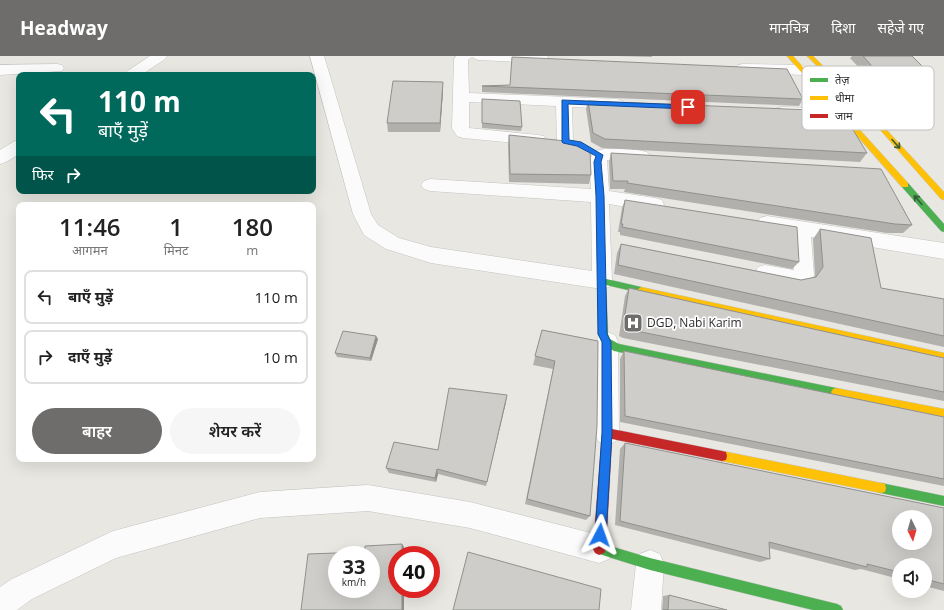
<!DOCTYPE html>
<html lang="hi">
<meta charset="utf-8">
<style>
:root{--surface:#fff;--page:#f6f6f6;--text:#222;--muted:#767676;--line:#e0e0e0;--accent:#6e6d6c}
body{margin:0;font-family:"Open Sans","Noto Sans Devanagari",sans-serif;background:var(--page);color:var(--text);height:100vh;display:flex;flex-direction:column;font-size:15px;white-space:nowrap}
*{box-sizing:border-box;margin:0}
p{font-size:13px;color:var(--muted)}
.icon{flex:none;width:22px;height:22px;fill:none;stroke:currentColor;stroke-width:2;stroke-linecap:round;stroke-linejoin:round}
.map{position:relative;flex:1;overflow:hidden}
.drawer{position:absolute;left:16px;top:146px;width:300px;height:260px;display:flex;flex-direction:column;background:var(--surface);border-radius:8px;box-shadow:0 4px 16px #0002}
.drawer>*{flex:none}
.top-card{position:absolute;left:16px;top:16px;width:300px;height:122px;border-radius:8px;box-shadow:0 4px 16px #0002;background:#00695c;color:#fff;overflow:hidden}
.needle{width:26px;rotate:175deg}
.buttons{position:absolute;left:892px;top:454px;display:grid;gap:8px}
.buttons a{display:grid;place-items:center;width:40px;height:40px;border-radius:50%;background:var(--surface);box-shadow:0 4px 16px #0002;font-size:20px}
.speed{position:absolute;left:328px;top:490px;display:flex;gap:8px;font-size:20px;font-weight:700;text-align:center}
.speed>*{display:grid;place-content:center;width:52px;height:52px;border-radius:50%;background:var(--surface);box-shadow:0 4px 16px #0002;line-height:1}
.speed small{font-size:10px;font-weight:400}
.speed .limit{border:6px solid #d22;background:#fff;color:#111}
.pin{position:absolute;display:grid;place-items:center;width:34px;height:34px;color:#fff;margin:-17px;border-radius:8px;box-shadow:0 2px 6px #0006}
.me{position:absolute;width:44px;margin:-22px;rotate:4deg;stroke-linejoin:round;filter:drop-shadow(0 0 3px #0008)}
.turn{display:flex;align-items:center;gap:14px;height:84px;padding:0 16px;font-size:18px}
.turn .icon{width:52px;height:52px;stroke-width:2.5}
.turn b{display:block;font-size:28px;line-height:34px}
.then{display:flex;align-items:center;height:38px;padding:0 16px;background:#0003;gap:8px;font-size:15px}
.eta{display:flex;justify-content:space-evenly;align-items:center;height:68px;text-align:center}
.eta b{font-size:24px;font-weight:600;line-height:28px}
.action{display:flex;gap:8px;margin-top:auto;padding:8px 16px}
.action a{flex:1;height:46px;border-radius:24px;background:var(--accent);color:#fff;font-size:16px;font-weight:600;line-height:46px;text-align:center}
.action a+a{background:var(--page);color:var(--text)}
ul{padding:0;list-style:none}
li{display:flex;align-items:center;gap:12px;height:54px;margin:0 8px 6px;padding:0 8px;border:2px solid var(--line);border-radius:8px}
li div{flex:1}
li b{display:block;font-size:15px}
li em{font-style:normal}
header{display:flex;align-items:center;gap:24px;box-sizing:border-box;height:56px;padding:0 20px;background:var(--accent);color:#fff}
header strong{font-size:19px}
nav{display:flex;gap:22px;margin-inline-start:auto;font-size:14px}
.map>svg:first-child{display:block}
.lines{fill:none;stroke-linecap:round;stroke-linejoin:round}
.street-casing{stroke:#c4c3c2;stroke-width:1}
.fast-casing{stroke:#c4c3c2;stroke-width:1}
.slow-casing{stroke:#c4c3c2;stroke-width:1}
.jam-casing{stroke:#c4c3c2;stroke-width:1}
.street{fill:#fcfbfb;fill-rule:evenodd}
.fast{fill:#4caf50;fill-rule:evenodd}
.slow{fill:#ffc107;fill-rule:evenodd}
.jam{fill:#c62828;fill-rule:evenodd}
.wall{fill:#b1b0ad}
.shaded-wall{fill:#90908d}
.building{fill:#cecdc9;stroke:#90908d;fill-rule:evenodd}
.oneway{stroke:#375a39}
.route{fill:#1a73e8;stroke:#114b97}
.labels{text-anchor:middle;stroke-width:3.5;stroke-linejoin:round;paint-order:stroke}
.poi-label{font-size:12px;fill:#2c2c2c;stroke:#fff;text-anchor:start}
.key{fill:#fff;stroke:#c0c0c0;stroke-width:1}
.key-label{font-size:11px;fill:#2c2c2c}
</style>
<header>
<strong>Headway</strong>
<nav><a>मानचित्र</a><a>दिशा</a><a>सहेजे गए</a></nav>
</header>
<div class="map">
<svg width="944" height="554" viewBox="0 0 944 554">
<rect width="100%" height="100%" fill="#e9e7e2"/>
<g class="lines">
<defs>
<path id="street" d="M150,0H167L165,3L141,19H123L126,16Z
M310,0H324L371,158L378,169L399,182L431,191L592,215L591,146L430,135L424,133L421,129L424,125L430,123L591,133L589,105L594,95C610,91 631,92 647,96L650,100L647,104L641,106L607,104L609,135L655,142L662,144L664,149L662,154L655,156L609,148L612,225L609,231L602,233L431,207L393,195L386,193L364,179L353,158Z
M456,0H547L549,3L547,6L542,7L478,4L472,1L468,4L469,37L617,43L623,45L625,48L623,51L617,53L572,51L573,86L571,90L565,92L559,90L557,86L556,50L469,46V72L538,79L544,80L546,84L544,88L538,89L463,82L457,80L452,72L454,3Z
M57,8L62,9L64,12L62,15L0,19V9Z
M743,8L801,9L806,11L809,14L806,17L801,19L738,15L736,12L738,9Z
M783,51L842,53L848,54L850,58L848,62L842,63L777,60L775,56L777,52Z
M19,84V98L6,106L0,108V94L13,86Z
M767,160L944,187V203L811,181L814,219L811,225C794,235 775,228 758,223L755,217L758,211L765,209L794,214L792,178L760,172L757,167L760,162Z
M607,276L615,279L618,286L619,377L616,385L607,389L598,385L595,377L596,286L599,279Z
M368,429L470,446L599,479L609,483L613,493L609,503L599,507L470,472L368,455L260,462L116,502L32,543L17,554H0V531L12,523L113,475L260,436Z
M650,494L660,498L664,508L661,554H631L636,508L640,498Z"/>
<path id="fast" d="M905,126L908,127L944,168V176L941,175L902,131V127Z
M602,222L641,231L645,234L641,237L606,229L608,278L610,283L619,288L836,332L839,333L841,336L839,339L836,340L614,295L604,289L598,278V225Z
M881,427L944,440V450L881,437L877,436L876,432L877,428Z
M600,487L650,502L837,548L841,550L843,554H813L650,514L596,497L594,493L596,489Z"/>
<path id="slow" d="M787,0H793L908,127V131H902Z
M807,0H813L872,58L944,136V144L941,143L868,60Z
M641,231L944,297V305L641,237L637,234Z
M836,332L944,353V363L836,340L833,339L831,336L833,333Z
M722,395L881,427L885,428L886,432L885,436L881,437L722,405L718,404L717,400L718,396Z"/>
<path id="jam" d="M607,372L722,395L726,396L727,400L726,404L722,405L612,383L606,493L604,497L599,499L595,497L593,493L602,377L603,374Z"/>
</defs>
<!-- street casing -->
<use href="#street" class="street-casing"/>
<!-- fast casing -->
<use href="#fast" class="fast-casing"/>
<!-- slow casing -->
<use href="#slow" class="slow-casing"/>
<!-- jam casing -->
<use href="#jam" class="jam-casing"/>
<!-- street -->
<use href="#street" class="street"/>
<!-- fast -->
<use href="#fast" class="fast"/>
<!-- slow -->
<use href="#slow" class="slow"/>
<!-- jam -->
<use href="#jam" class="jam"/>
</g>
<!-- wall -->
<path class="wall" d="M617,0H652V1Z
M852,0H912L925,13L918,22L872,26L850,2Z
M510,29L803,43L799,50L482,36V30Z
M443,35L440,76H388L387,67Z
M482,43L522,71L521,75L482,72Z
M588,45L815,61L867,97L860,106L602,92L591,86L586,53Z
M509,79L591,93L590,98L591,119L589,128L509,126L508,88Z
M611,97L912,169L903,177H887L624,136L625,133H610L609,106Z
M625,144L799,206L792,213L620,179V176H618L622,152Z
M820,173L881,232L944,243V291L614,218L617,197L621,188L801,224L814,221L815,220L813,183Z
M629,232L944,302V345L623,282L619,280L625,240Z
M542,274L598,285L590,460L586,464L525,448L553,313L533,309Z
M378,283L371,305L337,301L335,297Z
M624,295L944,361V430L620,366V303Z
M506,346L486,430L438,418L436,426L389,417L386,412L438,394Z
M625,387L944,452V535L925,530V509H899V523L861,513L855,514L769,492L770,503L760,506L615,469L620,393Z
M669,539L727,554H662L663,540Z"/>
<!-- shaded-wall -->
<path class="shaded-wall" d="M443,26V35L440,76V67Z
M376,280L378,283L371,305L370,302Z
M507,339L506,346L486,430L487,426Z
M437,413L438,418L436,426L435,422Z
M402,488L404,491V499H402Z
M402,533H404V554H402Z"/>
<!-- building -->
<path class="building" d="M863,0H912L925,13L878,17Z
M512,1L787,13L803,43L482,30L510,29Z
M393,25L443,26L440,67H387Z
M482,43L520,45L522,71L482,67Z
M588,45L812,54L815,61L846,62L867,97L605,83L593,77Z
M509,79L575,86L591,93L590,96L591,119L510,118Z
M611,97L881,113L912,169L895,168L627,127L628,125H613Z
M625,144L797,171L799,206L622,171L623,168H621Z
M820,173L871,182L881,232L944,243V280L618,209L621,188L801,224L816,221L823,211Z
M629,232L944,302V336L626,273L623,271Z
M542,274L598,285L597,370L590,460L527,443L555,305L535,300Z
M343,275L376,280L370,302L335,297Z
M624,295L944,361V423L625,360Z
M449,332L507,339L487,426L437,413L435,422L386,412L394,386L438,394Z
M625,387L944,452V528L925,523V509H899V516L867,508V511L769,486L770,503L620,465ZM899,461H925V487H899Z
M402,488V499H397V533H402V554H301L308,498L365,496V490ZM337,499H371V533H337Z
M468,496L601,533L599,554H453Z
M669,539L727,554H663H668Z"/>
<!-- one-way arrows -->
<defs><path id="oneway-shaft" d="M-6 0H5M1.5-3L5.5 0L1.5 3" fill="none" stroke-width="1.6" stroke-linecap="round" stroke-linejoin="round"/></defs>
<g class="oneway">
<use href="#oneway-shaft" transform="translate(896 88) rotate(48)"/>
<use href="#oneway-shaft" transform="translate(918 144) rotate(-132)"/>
</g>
<!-- route -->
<path class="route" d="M562,44L688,49L691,51L688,53L568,48L569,84L581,86L603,99L601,106L604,140L607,278L611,286L612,377L606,479L604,483L600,485L596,483L595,479L602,377V286L598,278L596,140L594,106L596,100L577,90L563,87L562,86Z"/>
<!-- icons -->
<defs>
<symbol id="hospital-square" viewBox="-11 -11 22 22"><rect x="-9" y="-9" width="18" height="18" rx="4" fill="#6e6d6c" stroke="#fff"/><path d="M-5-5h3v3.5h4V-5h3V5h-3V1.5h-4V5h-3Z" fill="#fff"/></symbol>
</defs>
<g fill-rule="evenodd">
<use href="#hospital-square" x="622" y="256" width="22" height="22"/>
</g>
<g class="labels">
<!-- poi labels -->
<g class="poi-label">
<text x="647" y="271">DGD, Nabi Karim</text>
</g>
</g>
<!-- legend -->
<rect x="802" y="10" width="132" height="64" rx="6" class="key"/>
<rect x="810" y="22" width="18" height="4" fill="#4caf50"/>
<rect x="810" y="40" width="18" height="4" fill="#ffc107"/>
<rect x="810" y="58" width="18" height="4" fill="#c62828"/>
<g class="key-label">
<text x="835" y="28">तेज़</text>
<text x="835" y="46">धीमा</text>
<text x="835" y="64">जाम</text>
</g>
</svg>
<div class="buttons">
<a><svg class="needle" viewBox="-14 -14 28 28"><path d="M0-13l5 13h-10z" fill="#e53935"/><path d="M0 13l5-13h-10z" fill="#767676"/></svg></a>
<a><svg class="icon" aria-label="sound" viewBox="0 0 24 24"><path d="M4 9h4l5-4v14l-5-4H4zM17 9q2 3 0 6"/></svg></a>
</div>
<div class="speed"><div>33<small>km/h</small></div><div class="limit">40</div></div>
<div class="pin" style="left:688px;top:51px;background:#d93025"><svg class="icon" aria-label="arrive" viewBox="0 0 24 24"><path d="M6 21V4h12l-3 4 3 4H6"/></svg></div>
<svg class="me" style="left:600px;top:479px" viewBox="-20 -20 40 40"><path d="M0-17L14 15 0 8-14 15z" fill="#1a73e8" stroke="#fff" stroke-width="4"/></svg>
<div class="top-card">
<div class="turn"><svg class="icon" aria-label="left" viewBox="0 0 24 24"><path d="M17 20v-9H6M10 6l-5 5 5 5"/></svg><div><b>110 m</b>बाएँ मुड़ें</div></div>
<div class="then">फिर<svg class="icon" aria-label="right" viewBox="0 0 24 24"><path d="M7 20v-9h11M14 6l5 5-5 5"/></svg></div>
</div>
<section class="drawer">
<div class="eta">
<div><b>11:46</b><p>आगमन</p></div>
<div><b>1</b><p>मिनट</p></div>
<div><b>180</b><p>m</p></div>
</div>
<ul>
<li><svg class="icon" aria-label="left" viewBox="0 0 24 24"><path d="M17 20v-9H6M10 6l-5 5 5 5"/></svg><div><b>बाएँ मुड़ें</b></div><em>110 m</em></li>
<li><svg class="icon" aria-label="right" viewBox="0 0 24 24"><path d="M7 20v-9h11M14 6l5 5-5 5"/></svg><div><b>दाएँ मुड़ें</b></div><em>10 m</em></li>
</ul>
<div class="action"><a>बाहर</a><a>शेयर करें</a></div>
</section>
</div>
